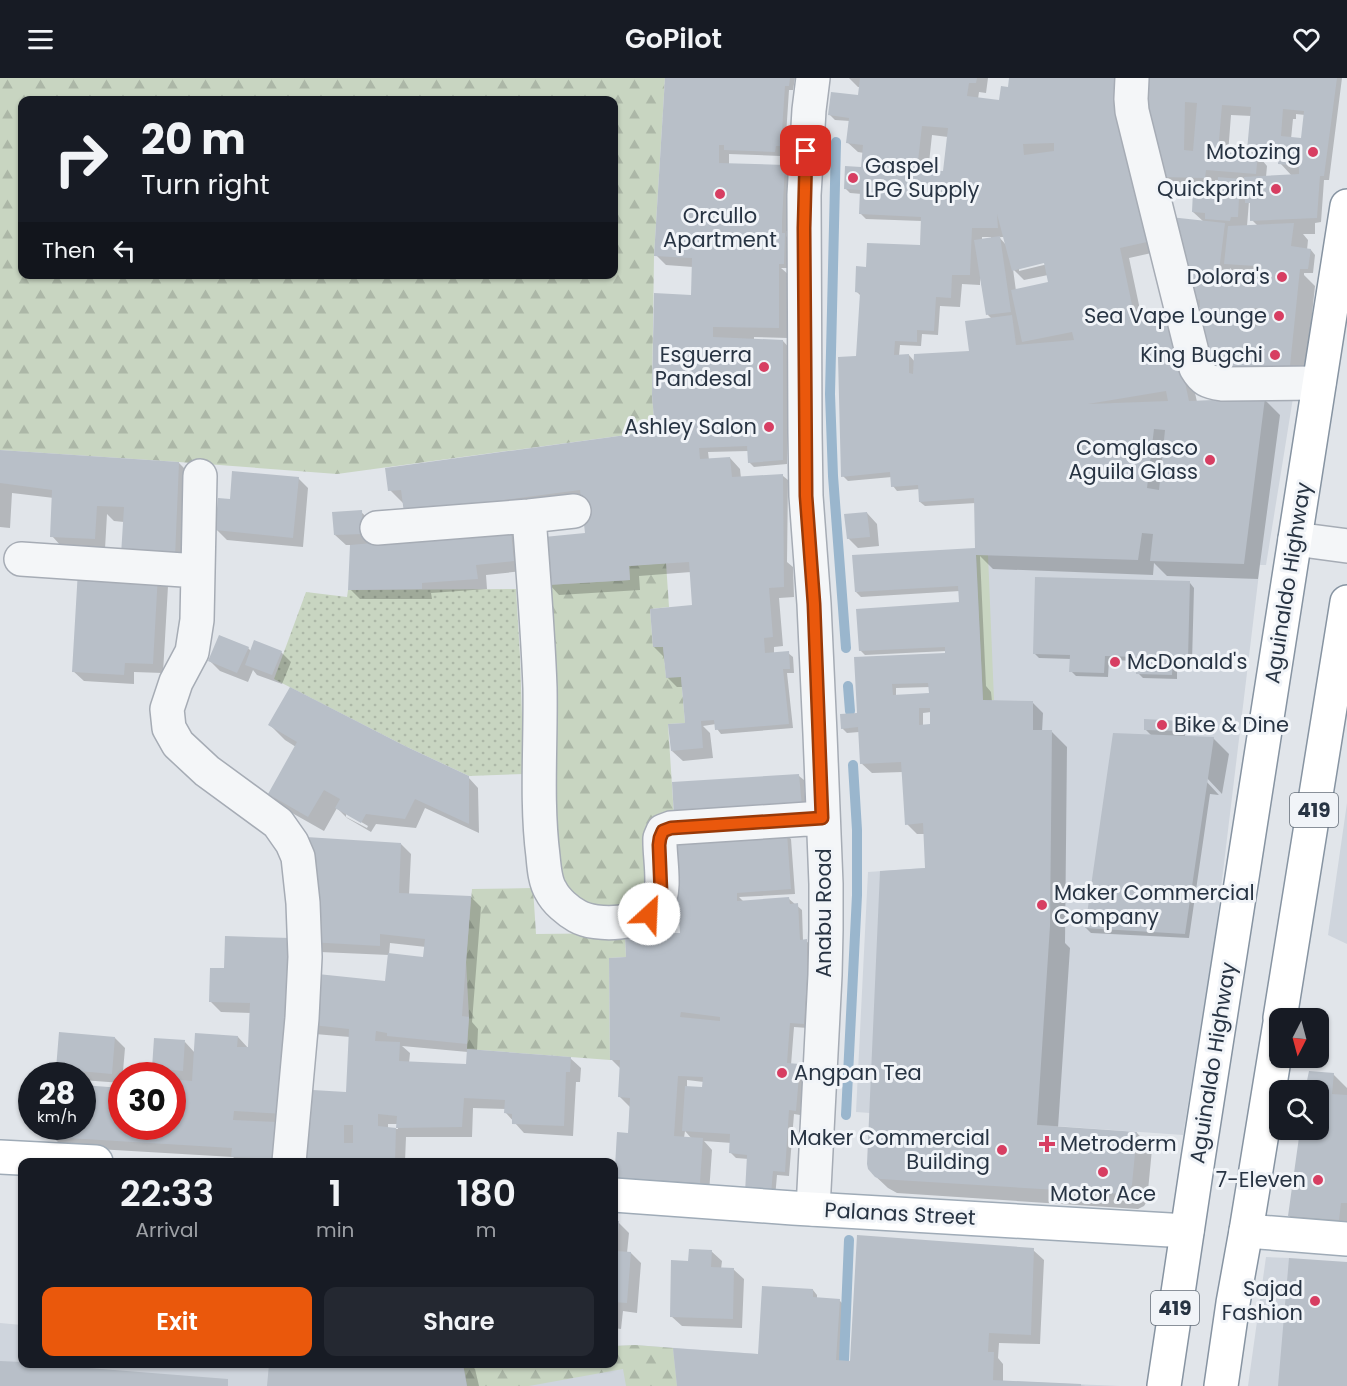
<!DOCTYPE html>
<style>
:root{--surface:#171b24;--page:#242831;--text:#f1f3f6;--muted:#9ea1a6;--accent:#ea580c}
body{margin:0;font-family:Poppins,sans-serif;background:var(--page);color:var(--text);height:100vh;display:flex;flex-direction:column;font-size:22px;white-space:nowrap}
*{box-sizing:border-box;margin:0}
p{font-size:20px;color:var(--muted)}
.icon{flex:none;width:33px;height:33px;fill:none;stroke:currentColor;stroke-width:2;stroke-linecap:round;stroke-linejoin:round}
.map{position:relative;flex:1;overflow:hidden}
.panel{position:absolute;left:18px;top:1080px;width:600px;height:210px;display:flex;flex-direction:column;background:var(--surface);border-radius:12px;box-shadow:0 2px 4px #0004}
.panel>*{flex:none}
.top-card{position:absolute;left:18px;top:18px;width:600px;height:183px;border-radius:12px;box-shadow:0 2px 4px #0004;background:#171b24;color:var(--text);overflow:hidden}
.needle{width:39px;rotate:186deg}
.buttons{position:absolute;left:1269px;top:930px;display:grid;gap:12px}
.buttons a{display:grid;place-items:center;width:60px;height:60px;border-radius:12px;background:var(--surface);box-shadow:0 2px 4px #0004;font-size:30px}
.speed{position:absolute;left:18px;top:984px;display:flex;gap:12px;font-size:30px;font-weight:700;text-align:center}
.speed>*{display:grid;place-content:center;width:78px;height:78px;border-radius:50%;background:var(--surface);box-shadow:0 2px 4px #0004;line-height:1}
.speed small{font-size:15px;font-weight:400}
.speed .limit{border:9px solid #d22;background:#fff;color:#111}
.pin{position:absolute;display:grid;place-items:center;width:51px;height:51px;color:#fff;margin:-26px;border-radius:12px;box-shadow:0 3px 9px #0006}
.me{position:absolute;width:66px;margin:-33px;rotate:25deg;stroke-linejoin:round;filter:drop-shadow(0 0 4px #0008)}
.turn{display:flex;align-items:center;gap:21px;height:126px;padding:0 24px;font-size:27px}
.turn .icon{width:78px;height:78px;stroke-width:2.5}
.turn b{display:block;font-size:42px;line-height:51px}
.then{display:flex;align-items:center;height:57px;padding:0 24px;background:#0003;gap:12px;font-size:22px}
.eta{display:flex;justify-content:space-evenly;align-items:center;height:102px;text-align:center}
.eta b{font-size:36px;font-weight:600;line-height:42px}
.action{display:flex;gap:12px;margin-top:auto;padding:12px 24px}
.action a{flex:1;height:69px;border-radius:12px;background:var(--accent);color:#fff;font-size:24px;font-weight:600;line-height:69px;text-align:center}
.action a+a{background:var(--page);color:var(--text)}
header{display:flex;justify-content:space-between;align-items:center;height:78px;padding:0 24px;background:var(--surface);font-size:27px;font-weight:600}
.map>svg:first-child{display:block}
.built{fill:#cfd5dd}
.grass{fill:url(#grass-dots)}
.forest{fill:url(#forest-firs);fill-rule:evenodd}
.garden{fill:#c8d5c1}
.shadow{fill:#0003;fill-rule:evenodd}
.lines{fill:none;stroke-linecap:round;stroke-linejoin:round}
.stream{stroke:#9ab6cd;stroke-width:10}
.building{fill:#b8bfc8;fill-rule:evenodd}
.minor-casing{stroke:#a6acb5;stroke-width:36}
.major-casing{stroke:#9fabb7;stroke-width:36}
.highway-casing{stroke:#8794a2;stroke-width:36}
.minor{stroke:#f4f6f8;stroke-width:33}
.major{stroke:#fff;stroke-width:33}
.highway{stroke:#fff;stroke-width:33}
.route-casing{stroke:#983908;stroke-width:15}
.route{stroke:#ea580c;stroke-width:10}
.poi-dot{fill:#d73e62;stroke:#f1f4f8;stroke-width:2}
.labels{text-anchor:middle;stroke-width:6;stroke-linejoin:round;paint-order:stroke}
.shield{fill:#f1f4f8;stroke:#646e79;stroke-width:1.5}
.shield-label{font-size:20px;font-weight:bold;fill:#283443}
.poi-label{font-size:21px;fill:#283443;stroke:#f1f4f8;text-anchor:end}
.street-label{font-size:21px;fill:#283443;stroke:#f1f4f8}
</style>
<header><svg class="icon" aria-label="menu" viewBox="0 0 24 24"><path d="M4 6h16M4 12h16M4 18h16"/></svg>GoPilot<svg class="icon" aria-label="heart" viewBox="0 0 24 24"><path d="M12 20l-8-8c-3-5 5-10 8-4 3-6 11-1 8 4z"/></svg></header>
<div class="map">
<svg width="1347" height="1308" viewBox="0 0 1347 1308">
<defs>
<pattern id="grass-dots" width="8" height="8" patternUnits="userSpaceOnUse" patternTransform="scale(1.5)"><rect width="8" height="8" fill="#c8d5c1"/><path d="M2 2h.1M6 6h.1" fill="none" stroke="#acb7a7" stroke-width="1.8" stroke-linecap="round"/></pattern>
<pattern id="forest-firs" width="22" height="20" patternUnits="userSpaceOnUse" patternTransform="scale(1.5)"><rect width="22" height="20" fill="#c8d5c1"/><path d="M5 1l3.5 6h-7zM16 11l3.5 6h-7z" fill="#acb7a7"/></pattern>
</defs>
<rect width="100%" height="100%" fill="#e1e5ea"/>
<!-- built -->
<path class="built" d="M1293,320L1266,487H1260L1215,860L1183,1057L856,1034L868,794L925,790L982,602L975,470L1034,328Z
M1347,725V866L1328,857Z
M1266,1179L1289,1180L1347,1308H1248Z
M0,1245L22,1247V1286H614V1268L635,1267L758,1276L850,1296L1120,1308H0Z"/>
<!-- grass -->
<path class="grass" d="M516,511L520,578L524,696L469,698L405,668L274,601L306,514L347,519L348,512Z"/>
<!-- forest -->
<path class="forest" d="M0,0H665L654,178L652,317L655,353L337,396L179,384L0,372ZM22,22H614V196H22Z
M666,485L669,529L650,531L653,569H663L666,599H681L685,645L668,646L674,738L644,825L615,831L588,829L558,806L547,507L630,502L629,488Z
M533,810L536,856L625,855L626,879L609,880L610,982L467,971L469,939L466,883L472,811Z
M635,1267L673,1270L677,1308H626L623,1291L529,1308H467L463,1286H614V1268Z"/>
<!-- garden -->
<path class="garden" d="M976,477H988L994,622H983Z"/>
<!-- shadow -->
<path class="shadow" d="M667,0H795L793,12H789L785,73H780V78L729,76V87L784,88L794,99L792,154L786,153V158L789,161L788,190H781L789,197L788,260L754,259V262L783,263L793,274L794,330H788L787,386L754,389L749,384L748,373L708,374L709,382L730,380L740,391L741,400L783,398L788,402L787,484L793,489L794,519L779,520L783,568L774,569V576L788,575L793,579L794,595H787L793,650L721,656L717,651L716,646L703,648L710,655L713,680L683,683L672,673L687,646L683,609H677L667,599L664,579L654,569L694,528L691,494L639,498L640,512L559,517L549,506L587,457L584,429L405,427L390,412L657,354L693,219V189L666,187L656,177Z
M849,0H988L986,15L979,14L978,21L1001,23L1009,10L1010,0H1132L1156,174L1129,180L1142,241L1152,239L1160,247L1182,255L1197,324L1265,322L1280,337L1258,501L1167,498L1154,485L1153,497L993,491L980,478L986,608L991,614L992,624L1033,625L1043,635L1042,654H1052L1067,669L1065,865L1070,870L1058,1050L1137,1055L1152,1071L1147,1123L1144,1128L1138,1131L897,1115L888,1110L872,1095L927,791L925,756H917L907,746L903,694L872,695L861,685L859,654L847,655L842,650L858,639L856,581L946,576L947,573L865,577L860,572L961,526L960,513L861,519L856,514L977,474L976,425L925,428L920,424V411L897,413L893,408L892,399L848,403L843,398L857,280L861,218L857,214L868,190L921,169L922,143L866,141L861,136L862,116L850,115L845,110L865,91L864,75L858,74L847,64L850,43L835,42L830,37L859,19L860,9H858ZM932,57L948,59L944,95L928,94ZM982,159H991V161L982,163ZM999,159H1005L1007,168ZM1051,182L1052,185L1019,193V190ZM1013,191L1024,202L1048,197L1050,206L1016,213ZM980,199L988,237L992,241L971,275L915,284L909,277L899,278L900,267L921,268L922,256L938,257L940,228L960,229L962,206L980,207ZM930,609V616L896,618V610ZM931,634L932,647L923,648V635Z
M1143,0H1342L1329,102H1324L1321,144L1315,145V156H1303L1308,162L1307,172H1311L1315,177L1313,195H1304V197L1315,208L1305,303L1226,300L1200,246V230L1190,220L1204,144L1193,134L1212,116L1218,122L1219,102H1215V110L1172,109L1162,98ZM1296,36L1305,37L1303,64L1291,61L1293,41H1296ZM1231,37L1252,38L1249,72L1255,78L1228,76ZM1262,82L1280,84V85L1292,98L1266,99L1267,88ZM1249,123H1251L1252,142L1258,148H1247ZM1230,190L1241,201L1257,202V206L1236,205L1229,198Z
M0,374L179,385L194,400L190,494L124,444L114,443L107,436L105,471L62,469L52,458L54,420L12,415L10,450L0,449Z
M298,400L308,410L303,469L227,462L217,452Z
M361,434L372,444L510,454L521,465L523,493L486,497L487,511L431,515L432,521H360L350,511L351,467H346L335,457Z
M867,435L877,446L879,468L858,470L848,460Z
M158,498L168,508L163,595L134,594V606L84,603L73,593Z
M1190,505L1194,510L1192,584H1177V601L1143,600L1138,595V583L1109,582L1108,599L1076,598L1071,593V581L1039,580L1035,576Z
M248,570L252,574H281L291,584L282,606L257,597L253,592L248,604L220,593L210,583Z
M1181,644L1185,649V659L1213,660L1229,676L1222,716L1206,699V703L1219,717L1210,716L1189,860L1091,855L1086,850L1152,658L1145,651Z
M270,647L468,699L478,710L479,755L425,730L416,750L376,746L371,754L347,740L337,730L324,753L285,731L270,716L296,669L285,662ZM346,735L368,748L367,750L346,739Z
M799,698L804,702L806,734L676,737Z
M786,757L791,761L795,816L739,819L744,824L789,821L802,832L803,863H806L811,867L808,950L794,949L791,987L799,988L804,993L800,1037L794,1036L789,1098L777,1097L775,1120L749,1081L736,1080L731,1075L732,1065L704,1063L712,1072L709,1115H626L630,1029L619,1018L621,991L611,981L627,880L682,856ZM687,1002L704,1004L703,1011L687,1010ZM685,1053L692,1061L684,1060Z
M401,766L411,776L409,817L471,819L481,829L472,944L478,951L477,973L570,980L581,990L580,1004H576L573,1058L524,1055L506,1035V1031L473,1030L472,1059H406L405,1084H239L233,1079L63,1069L53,1059L122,1048H172V998H161L153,990L185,964L195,975L238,959L249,971L251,935L221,934L211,924L225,891L226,860L295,1013L348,1015L350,959L315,956L304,946L386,905L389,877L320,874L310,863ZM390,865L426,869L424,881L389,877ZM402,968L468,974L467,988L409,985L410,975ZM388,1046H398V1051H388Z
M115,960L125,970L122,1005L82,1002V998H64L58,991Z
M1310,994L1333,996L1347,1010V1156L1305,1153L1289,1138L1302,1052H1318V1012H1307Z
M614,1144L619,1145L629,1155L627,1175H631L641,1185L637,1235L623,1233L621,1251L614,1250Z
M1033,1172L1044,1182L1040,1266L999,1265L998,1280L1003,1286V1304L1086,1308H678L762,1278L813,1212L817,1217V1221L839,1222L844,1227L841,1284L850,1285Z
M711,1173L722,1183L721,1191H733L744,1201L742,1250L682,1248L671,1238L690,1185Z
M270,1286H470L475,1291L479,1308H269Z"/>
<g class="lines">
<!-- stream -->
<path class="stream" d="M836,64L830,316L833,398L846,570
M848,608L850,633
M846,1037L857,817V752L853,687
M844,1282L849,1162"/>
</g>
<!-- building -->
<path class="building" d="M665,0H790L789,8H785L781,68H776L775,74L724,72V67H719V85L785,87L782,144V155H785L784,186H779V250L713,249V259L783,262V382L748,385L747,368L699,370L700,381L730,379L732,399L783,396L784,509L769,510L773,559L764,560L765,575L789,573L790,591H783L789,646L715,652L714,642L701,643L703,670L671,673L668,646L685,645L681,599L666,600L663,569H653L650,531L692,527L689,484L629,488L630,502L547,507L544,459L585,455L580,412L404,435L401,412L388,413L385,390L655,353L652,317L654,215L691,217L692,180L654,178Z
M860,0H977L976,5H969L967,18L999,22L1001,8L1008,9L1009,0H1121L1141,135L1147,164L1120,170L1135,241L1153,237L1155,246L1172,243L1189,323L1265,320L1244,486L1150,483L1153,456L1142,455L1138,482L976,477L983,622L1033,623V652H1052L1050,848L1037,1047L1137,1054L1132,1107L1128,1113L1122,1116L880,1101L875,1099L868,1091L867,1086L880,793L925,790L923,745L905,747L901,684L860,686L858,649L841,651L840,636L857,635L854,579L945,575V569L859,573L856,531L959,524L958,508L855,514L852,477L975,470L974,420L919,424L918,407L891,409L890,394L841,399L838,279L856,278L860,215L855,214L856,188L866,189L867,165L920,167L921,139L859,136L860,112L844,111L845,88L861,89L863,67L846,65L849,40L828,37L831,14L858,17ZM922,48L948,50L943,93L917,92ZM1054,65V73L1024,77L1023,66ZM997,136L1012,193L1044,185L1048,204L1011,212L1022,264L1072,254L1074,262L1016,267L1012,237L965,243L969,273L914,276L913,296L909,295V276L894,277L895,263L917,264V252L934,253L936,219L951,220L952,197H970L972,150H998ZM1166,313L1168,323L1088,326ZM1154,351L1165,352L1159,412L1147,410ZM928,605L929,615L893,617L892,606ZM919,630H930V646L919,647Z
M1142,0H1337L1324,98H1320L1317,140L1250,143V125H1245L1244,99L1299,96V88L1278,86L1279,75L1247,72L1251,29L1222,27L1218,74L1258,76L1256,96L1206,92L1205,100L1160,99ZM1185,24L1197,25L1193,73L1184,72ZM1283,31L1304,33L1301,60L1281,58Z
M1218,99L1240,101L1238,139H1231L1230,143L1205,141V135L1192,134L1193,113L1213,115L1212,121H1217Z
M1170,139L1225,145L1219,193L1228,194L1227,203L1256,204V188L1224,186L1228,148L1294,145L1291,168L1311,171L1308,191H1300L1290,288L1215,290L1199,280L1200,222L1188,220ZM1254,230L1265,231L1263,248H1253Z
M1000,158L1011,234L986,237L974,162Z
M0,372L179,384L175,480L121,477L124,429L97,428L95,461L50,459L52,412L0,405Z
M232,393L299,399L293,460L215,452L218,420L230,421Z
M362,432L363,456L334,457L332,434Z
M867,434L870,459L847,461L844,436Z
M511,453L514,483L476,487L478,501L422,505V511L348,512L350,467Z
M78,492L158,496L153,586L125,585L124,597L72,594Z
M1035,499L1190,503L1188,580H1173L1172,597L1136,596L1137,579L1105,578L1104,595L1069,594L1070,577L1033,576Z
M219,557L249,569L237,595L208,583Z
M254,562L282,573L272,597L245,587Z
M290,609L405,668L469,698V746L415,721L405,741L366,736L361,745L335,730L340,721L324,712L308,739L268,716L297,664L268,647Z
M1144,641L1181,643V653L1144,652Z
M1113,655L1214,659L1185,856L1085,850Z
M799,696L802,729L674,738L672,704Z
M787,755L791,811L737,815V823L789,819L790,826L798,825L800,862L807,861V900L804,946L790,945L787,985L800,986L796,1033L789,1032L785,1094L773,1093L771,1116L745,1115L747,1077L729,1075L730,1056L682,1053L685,1008L702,1009L703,999L678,998L674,1058L703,1060L700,1105L654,1102L653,1108L614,1106L617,1054L628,1055L630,1020L618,1019L620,982H610L609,880L626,879L625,855H680L674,764ZM681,934L720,939V943L680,939Z
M306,759L401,765L399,815L471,818L462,938L469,939L467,966L387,958V955L376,953L375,963L400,964L399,983L466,986L467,971L571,979L570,994H566L564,1048L512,1046V1036L504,1035L505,1022L464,1020L462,1049L396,1050L397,1038L378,1036V1048L396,1050L395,1084L293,1081L296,1011L346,1014L349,951L303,946L308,895L385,903L388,875L423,879L425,861L380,856V868L308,864ZM344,1047H353V1065H344Z
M225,858L291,860L284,1036L234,1033L233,1042L278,1044L276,1081L231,1079L232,1070L51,1059L52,1048H82V1007L122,1010V1048H172V1001L192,1003L195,955L238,958L237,969H248L250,925L209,924L210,890H224Z
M59,954L115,959L112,996L56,991Z
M154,960L185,962L183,993L152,990Z
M1309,993L1334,995L1332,1016L1347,1017V1125H1341L1339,1142L1288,1138L1300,1052H1318V1012H1305Z
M614,1143H619L617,1173L631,1174L627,1225L614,1224Z
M857,1157L1034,1170L1031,1257L989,1255L988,1274H994L993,1302L1081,1306V1308H677L673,1270L758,1276L762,1208L813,1211V1219L840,1221L836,1282L850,1283Z
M689,1171L712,1172L711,1189L734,1190L733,1241L670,1239L671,1182L688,1183Z
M1289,1180L1347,1184V1308H1278Z
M0,1283L22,1284V1286H38L228,1301V1308H0Z
M269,1286H463L467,1308H267Z"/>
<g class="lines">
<defs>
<path id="minor" d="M813,0L809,32L804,117L805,354L806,418L814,526L820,656L826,806V852L825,897L813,1131
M1132,0L1131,21L1132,33L1196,290C1203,302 1208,304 1222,306L1319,305
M200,398L197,542L192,574L176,604L167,631L169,650L178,666L207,693L278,745L292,765L298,779L303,825L305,879L302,940L289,1084
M529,438C533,495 538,553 540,610C541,666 536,723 543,778C544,789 545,804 551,813C556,823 568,833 577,838C596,849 644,847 657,827C667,812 659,778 660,760L663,753L671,750L822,740
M377,450L529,438L574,433
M1295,461L1347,468
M21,481L198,493"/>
<path id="major" d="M0,1079L96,1084
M614,1117L793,1130L1187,1153
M1246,1153L1347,1161"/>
<path id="highway" d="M1280,940L1347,524
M1164,1308L1198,1081L1347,128
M1221,1308L1233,1225L1246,1153L1280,945"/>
</defs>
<!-- minor casing -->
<use href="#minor" class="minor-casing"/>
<!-- major casing -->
<use href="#major" class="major-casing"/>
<!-- highway casing -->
<use href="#highway" class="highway-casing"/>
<!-- minor -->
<use href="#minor" class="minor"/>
<!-- major -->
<use href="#major" class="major"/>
<!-- highway -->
<use href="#highway" class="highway"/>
</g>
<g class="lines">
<defs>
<path id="route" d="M649,836L658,826L661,815L659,767L660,760L663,753L671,750L822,740L814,526L806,418L804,150L806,73"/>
</defs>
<!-- route casing -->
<use href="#route" class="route-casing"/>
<!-- route -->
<use href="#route" class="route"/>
</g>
<!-- markers -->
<g class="poi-dot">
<circle cx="1313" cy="74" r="6"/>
<circle cx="853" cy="100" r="6"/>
<circle cx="1276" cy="111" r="6"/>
<circle cx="720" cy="116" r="6"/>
<circle cx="1282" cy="199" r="6"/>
<circle cx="1279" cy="238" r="6"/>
<circle cx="1275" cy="277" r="6"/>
<circle cx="764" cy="289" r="6"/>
<circle cx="769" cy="349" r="6"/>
<circle cx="1210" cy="382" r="6"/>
<circle cx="1115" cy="584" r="6"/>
<circle cx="1162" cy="647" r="6"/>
<circle cx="1042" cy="827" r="6"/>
<circle cx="782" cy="995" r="6"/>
<path d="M1044 1057h6v6h6v6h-6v6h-6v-6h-6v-6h6z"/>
<circle cx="1002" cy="1072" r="6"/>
<circle cx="1103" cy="1094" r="6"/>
<circle cx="1318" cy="1102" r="6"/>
<circle cx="1315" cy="1223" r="6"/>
</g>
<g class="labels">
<!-- shield labels -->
<g class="shield">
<rect x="1290" y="715" width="48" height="34" rx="4.5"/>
<rect x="1151" y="1213" width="48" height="34" rx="4.5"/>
</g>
<g class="shield-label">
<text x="1314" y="739">419</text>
<text x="1175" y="1237">419</text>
</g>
<!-- poi labels -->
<g class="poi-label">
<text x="1301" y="81">Motozing</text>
<text x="865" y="95" text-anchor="start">Gaspel<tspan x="865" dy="24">LPG Supply</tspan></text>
<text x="1264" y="118">Quickprint</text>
<text x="720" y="145" text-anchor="middle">Orcullo<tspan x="720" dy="24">Apartment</tspan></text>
<text x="1270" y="206">Dolora's</text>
<text x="1267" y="245">Sea Vape Lounge</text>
<text x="752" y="284">Esguerra<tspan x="752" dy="24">Pandesal</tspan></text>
<text x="1263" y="284">King Bugchi</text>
<text x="757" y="356">Ashley Salon</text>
<text x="1198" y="377">Comglasco<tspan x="1198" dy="24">Aguila Glass</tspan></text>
<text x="1127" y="591" text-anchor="start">McDonald's</text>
<text x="1174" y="654" text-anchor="start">Bike &amp; Dine</text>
<text x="1054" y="822" text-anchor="start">Maker Commercial<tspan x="1054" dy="24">Company</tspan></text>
<text x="794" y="1002" text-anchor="start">Angpan Tea</text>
<text x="990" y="1067">Maker Commercial<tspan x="990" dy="24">Building</tspan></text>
<text x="1060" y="1073" text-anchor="start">Metroderm</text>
<text x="1306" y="1109">7-Eleven</text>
<text x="1103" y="1123" text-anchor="middle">Motor Ace</text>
<text x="1303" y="1218">Sajad<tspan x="1303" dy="24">Fashion</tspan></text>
</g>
<!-- street labels -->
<g class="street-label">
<text transform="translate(1288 505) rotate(-81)" y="7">Aguinaldo Highway</text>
<text transform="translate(824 835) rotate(-90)" y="7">Anabu Road</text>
<text transform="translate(1213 985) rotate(-81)" y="7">Aguinaldo Highway</text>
<text transform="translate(900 1136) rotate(3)" y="7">Palanas Street</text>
</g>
</g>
</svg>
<div class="buttons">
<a><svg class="needle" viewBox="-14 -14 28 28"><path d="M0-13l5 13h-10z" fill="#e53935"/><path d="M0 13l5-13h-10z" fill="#9ea1a6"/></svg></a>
<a><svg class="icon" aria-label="search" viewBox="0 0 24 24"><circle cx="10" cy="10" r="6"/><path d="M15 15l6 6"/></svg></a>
</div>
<div class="speed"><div>28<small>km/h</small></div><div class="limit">30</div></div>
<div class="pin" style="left:806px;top:73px;background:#d93025"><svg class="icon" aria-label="arrive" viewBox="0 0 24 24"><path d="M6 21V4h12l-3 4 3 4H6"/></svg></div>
<svg class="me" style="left:649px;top:836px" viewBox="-20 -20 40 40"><circle r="19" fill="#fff"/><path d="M0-13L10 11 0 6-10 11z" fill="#ea580c"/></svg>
<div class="top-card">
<div class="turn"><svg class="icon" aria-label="right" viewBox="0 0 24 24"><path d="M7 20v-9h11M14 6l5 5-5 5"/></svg><div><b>20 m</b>Turn right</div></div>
<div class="then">Then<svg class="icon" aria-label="left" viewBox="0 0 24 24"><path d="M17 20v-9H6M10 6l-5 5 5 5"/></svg></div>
</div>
<section class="panel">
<div class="eta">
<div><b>22:33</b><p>Arrival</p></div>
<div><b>1</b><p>min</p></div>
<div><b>180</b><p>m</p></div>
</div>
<div class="action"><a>Exit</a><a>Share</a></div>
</section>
</div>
